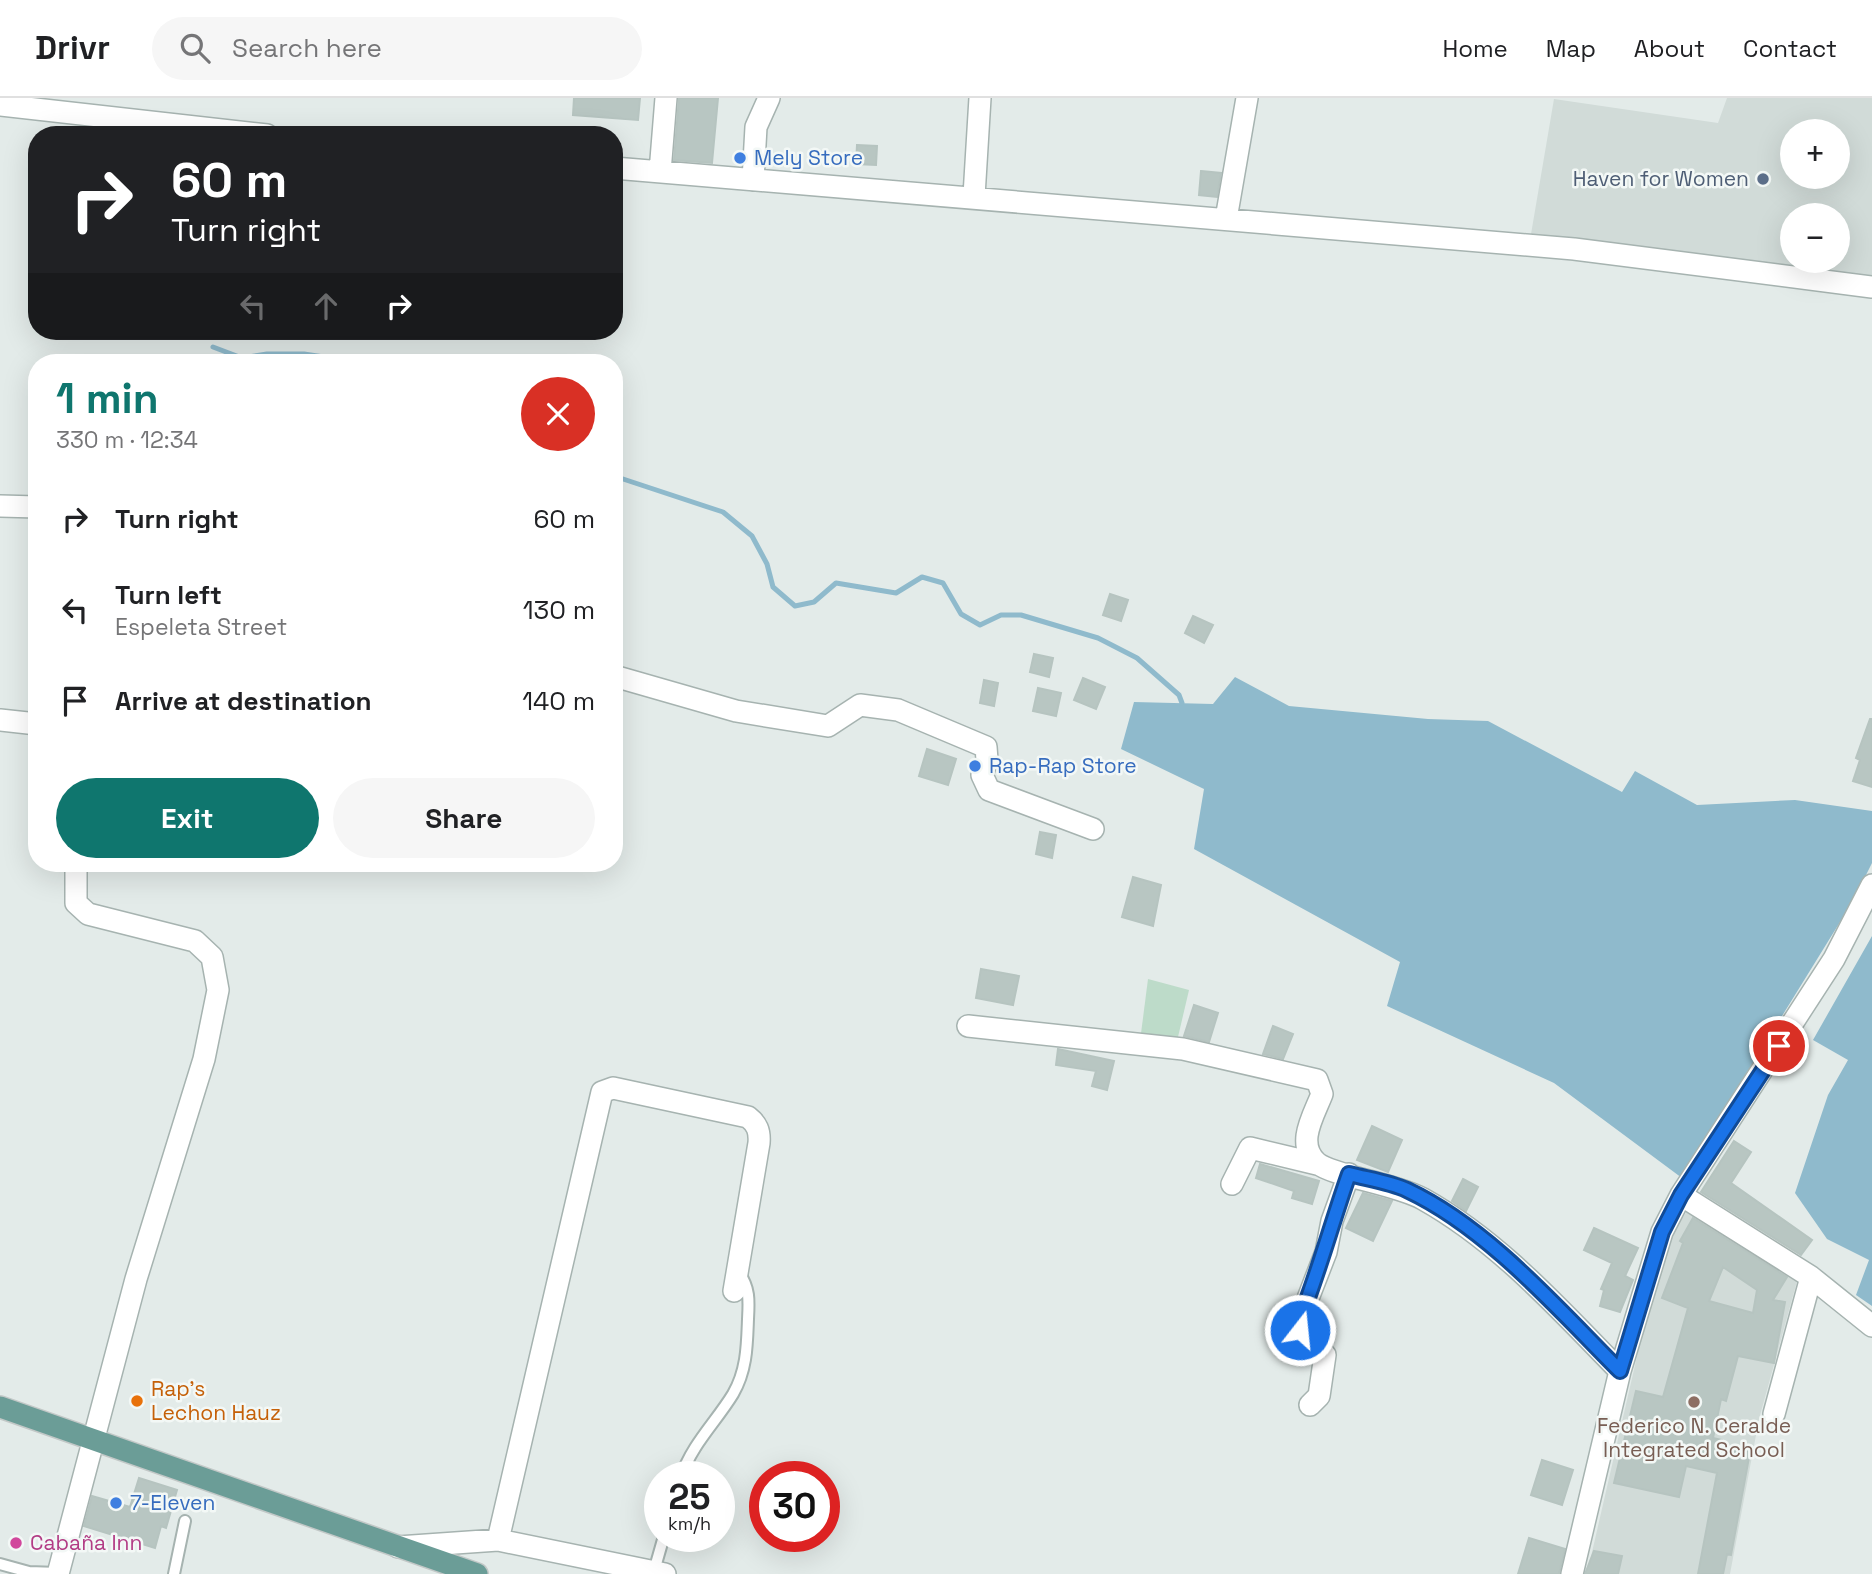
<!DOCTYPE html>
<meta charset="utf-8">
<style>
:root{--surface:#fff;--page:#f6f6f6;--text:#202124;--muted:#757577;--line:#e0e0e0;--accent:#0f766e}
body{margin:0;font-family:"Space Grotesk",sans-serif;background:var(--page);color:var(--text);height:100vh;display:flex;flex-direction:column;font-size:26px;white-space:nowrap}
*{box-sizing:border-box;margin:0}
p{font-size:23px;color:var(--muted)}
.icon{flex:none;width:38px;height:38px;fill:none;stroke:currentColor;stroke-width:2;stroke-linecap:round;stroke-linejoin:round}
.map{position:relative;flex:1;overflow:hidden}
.side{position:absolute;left:28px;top:256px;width:595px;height:518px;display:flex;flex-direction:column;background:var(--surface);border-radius:28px;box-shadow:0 7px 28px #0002}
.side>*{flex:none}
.guide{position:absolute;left:28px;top:28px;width:595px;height:214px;border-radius:28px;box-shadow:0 7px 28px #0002;background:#202124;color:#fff;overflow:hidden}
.tools{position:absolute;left:1780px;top:21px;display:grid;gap:14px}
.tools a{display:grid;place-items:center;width:70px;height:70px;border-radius:50%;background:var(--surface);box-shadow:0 7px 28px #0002;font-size:35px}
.speed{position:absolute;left:644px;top:1363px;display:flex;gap:14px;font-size:35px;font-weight:700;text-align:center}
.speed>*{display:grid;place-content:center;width:91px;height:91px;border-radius:50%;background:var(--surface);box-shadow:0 7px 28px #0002;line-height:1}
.speed small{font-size:18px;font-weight:400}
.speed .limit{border:10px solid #d22;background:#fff;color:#111}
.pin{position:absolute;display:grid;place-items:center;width:60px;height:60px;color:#fff;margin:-30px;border:4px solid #fff;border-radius:50%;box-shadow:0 2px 7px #0007}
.me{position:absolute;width:77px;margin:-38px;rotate:16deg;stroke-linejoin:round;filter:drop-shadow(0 0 5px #0008)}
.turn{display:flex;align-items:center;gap:24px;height:147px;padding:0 28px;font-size:32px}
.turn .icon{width:91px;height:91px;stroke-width:2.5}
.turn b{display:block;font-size:49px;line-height:60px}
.lanes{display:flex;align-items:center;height:66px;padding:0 28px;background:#0003;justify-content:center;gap:35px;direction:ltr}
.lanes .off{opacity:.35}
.round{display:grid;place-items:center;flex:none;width:74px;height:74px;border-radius:37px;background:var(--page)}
.overview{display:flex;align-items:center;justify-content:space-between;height:119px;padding:0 28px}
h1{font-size:42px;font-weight:800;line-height:52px;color:var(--accent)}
.cta{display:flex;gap:14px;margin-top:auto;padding:14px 28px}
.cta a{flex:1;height:80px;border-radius:42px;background:var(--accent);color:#fff;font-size:28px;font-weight:800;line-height:80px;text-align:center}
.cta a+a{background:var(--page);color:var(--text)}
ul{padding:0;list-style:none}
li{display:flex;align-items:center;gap:21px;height:91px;padding:0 28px}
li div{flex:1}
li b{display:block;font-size:26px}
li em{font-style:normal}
header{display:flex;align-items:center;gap:42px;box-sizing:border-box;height:98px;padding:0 35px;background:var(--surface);border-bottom:2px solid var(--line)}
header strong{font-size:33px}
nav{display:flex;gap:38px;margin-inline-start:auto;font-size:24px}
.search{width:490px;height:63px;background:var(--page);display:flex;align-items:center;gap:18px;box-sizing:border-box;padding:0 24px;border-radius:38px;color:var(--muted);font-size:26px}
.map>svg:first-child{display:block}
.built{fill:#d1dbd8;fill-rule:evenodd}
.green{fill:#bddbc9}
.water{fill:#8fbacc}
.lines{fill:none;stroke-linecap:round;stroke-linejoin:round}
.stream{stroke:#8fbacc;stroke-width:5}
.building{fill:#b8c6c2;stroke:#b6c4c0;stroke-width:2;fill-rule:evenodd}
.service-casing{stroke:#a6b3b0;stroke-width:14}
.minor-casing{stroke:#a6b3b0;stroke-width:24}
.primary-casing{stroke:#c2c8c7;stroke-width:24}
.service{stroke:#fff;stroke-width:10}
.minor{stroke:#fff;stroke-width:21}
.primary{stroke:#6b9d97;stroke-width:21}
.route-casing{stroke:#114b97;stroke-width:18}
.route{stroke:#1a73e8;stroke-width:12}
.shop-dot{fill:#3f7fe0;stroke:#f3f8f6;stroke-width:2.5}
.service-dot{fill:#5c6f8a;stroke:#f3f8f6;stroke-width:2.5}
.food-dot{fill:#e8710a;stroke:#f3f8f6;stroke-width:2.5}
.education-dot{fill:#8d6e63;stroke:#f3f8f6;stroke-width:2.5}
.hotel-dot{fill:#d1479c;stroke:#f3f8f6;stroke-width:2.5}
.labels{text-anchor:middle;stroke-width:5;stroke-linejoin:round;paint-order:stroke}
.shop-label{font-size:21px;fill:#366cbe;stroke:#f3f8f6;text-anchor:start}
.service-label{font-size:21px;fill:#4e5e75;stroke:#f3f8f6;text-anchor:end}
.food-label{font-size:21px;fill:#c56008;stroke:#f3f8f6;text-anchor:start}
.education-label{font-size:21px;fill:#785e54;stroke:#f3f8f6}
.hotel-label{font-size:21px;fill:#b23c85;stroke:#f3f8f6;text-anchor:start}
</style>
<header>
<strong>Drivr</strong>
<div class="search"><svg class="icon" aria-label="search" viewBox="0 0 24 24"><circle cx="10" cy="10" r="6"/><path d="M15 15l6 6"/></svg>Search here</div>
<nav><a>Home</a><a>Map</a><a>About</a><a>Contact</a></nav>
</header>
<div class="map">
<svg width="1872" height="1476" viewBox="0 0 1872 1476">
<rect width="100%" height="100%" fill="#e3ebe9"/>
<!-- built -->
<path class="built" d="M1727,0H1872V182L1530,142L1554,1L1718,25ZM1792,33H1838V79H1792ZM1792,117H1838V163H1792Z
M1689,1110L1799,1176L1759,1321L1730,1476H1587L1650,1202L1671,1138Z"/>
<!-- green -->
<path class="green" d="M1148,881L1189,892L1174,956L1139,951Z"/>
<!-- water -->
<path class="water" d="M1235,579L1289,608L1428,621L1488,623L1622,694L1635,673L1697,707L1795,702L1872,713V765L1853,803L1682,1080L1554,985L1387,908L1400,864L1194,751L1204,691L1121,651L1134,604L1213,606Z
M1872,838V1208L1856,1197L1869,1162L1827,1141L1795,1095L1828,997L1848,962L1813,942Z"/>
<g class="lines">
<!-- stream -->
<path class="stream" d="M213,249L242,260L267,256H304L357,264
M614,378L723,414L752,438L767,466L773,489L795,508L814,504L836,485L896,495L922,479L943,485L961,516L980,527L1001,517H1021L1098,540L1137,560L1179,597L1182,605"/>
</g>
<!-- building -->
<path class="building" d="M574,0H640L638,22L573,17Z
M679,0H718L712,65L674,62Z
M857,47L877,48L876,67L856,66Z
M1201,73L1221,75L1217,99L1199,97Z
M1110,496L1128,502L1121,523L1103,517Z
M1193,518L1213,527L1204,545L1185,535Z
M1034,556L1053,560L1049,579L1030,574Z
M1083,580L1105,589L1096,611L1074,602Z
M984,582L998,585L994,608L980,605Z
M1038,590L1061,595L1056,618L1033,613Z
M1870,621H1872V689L1853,683L1860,662L1856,660Z
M927,651L956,661L948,687L919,678Z
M1040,734L1056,737L1052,760L1036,756Z
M1133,779L1161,787L1153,828L1122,819Z
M981,871L1019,878L1013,907L976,900Z
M1194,907L1218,915L1209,944L1184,938Z
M1273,928L1293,936L1283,961L1263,956Z
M1058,951L1114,963L1107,992L1092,988L1096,973L1056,967Z
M1372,1028L1402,1042L1388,1074L1357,1062Z
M1734,1043L1751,1054L1731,1085L1812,1142L1801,1157L1701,1094Z
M1260,1066L1319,1083L1312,1106L1292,1100L1294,1093L1256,1080Z
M1463,1081L1478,1089L1466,1113L1452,1103Z
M1363,1095L1392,1103L1373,1143L1346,1130Z
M1693,1120L1787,1179L1773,1202L1785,1204L1774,1265L1738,1258L1726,1303L1721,1301L1713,1340L1722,1342L1721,1349L1750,1354L1731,1457L1727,1456L1723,1476H1698L1717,1375L1686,1368L1679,1399L1614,1385L1636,1293L1663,1299L1688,1210L1662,1200L1683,1145L1680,1143ZM1723,1169L1757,1192L1753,1215L1709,1203Z
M1594,1130L1638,1150L1625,1178L1633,1182L1620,1214L1600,1208L1604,1192L1601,1191L1612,1165L1584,1152Z
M1542,1362L1573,1372L1562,1407L1531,1397Z
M139,1380L177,1392L166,1430L161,1428L155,1450L84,1428L92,1398L130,1409Z
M1529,1440L1565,1451L1559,1476H1518Z
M1594,1453L1622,1458L1618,1476H1585Z"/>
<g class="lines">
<defs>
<path id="service" d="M681,1379C692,1346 716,1324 733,1296C747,1272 747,1247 748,1221C749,1203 750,1190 739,1175
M0,1466L29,1474L58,1475
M654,1473L664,1438
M174,1476L185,1423"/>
<path id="minor" d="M0,7L267,37
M614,70L1574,151L1872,189
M660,74L666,0
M753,82L756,29L769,0
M974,98L980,0
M1226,121L1247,0
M0,408L37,409
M614,578L736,613L828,628L860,607L898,612L986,649L987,662L982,677L989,692L1093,731
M0,622L37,626
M968,928L1183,951L1317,982L1322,996C1314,1017 1295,1046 1317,1065C1333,1078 1396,1086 1423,1101C1500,1144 1559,1211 1620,1273
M1232,1086L1250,1050L1317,1066
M1681,1097L1811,1179
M1310,1307L1319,1298L1325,1257L1300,1232V1221L1326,1154L1332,1123L1349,1076
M1774,1316L1811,1179L1872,1228
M498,1442L602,994L613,990L748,1019C757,1026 760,1033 759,1045L734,1193
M398,1449L498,1442L665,1476
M58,1476L136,1181L204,961L218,892L212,859L195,843L88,816L76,805V765
M1572,1476L1620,1273L1662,1134L1681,1097L1834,861L1872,787"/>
<path id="primary" d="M0,1309L477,1476"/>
</defs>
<!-- service casing -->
<use href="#service" class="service-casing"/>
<!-- minor casing -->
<use href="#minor" class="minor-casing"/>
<!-- primary casing -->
<use href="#primary" class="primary-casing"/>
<!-- service -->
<use href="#service" class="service"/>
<!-- minor -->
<use href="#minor" class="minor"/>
<!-- primary -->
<use href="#primary" class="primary"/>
</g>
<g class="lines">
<defs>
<path id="route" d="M1300,1232V1221C1319,1173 1332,1124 1349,1076C1368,1081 1390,1084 1407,1092C1488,1130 1557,1210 1620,1273L1662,1134L1681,1097L1779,948"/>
</defs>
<!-- route casing -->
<use href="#route" class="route-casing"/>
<!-- route -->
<use href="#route" class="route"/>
</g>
<!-- markers -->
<g class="shop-dot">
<circle cx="740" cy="60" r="7"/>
<circle cx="975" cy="668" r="7"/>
<circle cx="116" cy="1405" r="7"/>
</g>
<circle class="service-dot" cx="1763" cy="81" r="7"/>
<circle class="food-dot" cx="137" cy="1303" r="7"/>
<circle class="education-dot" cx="1694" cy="1304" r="7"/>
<circle class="hotel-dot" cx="16" cy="1445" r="7"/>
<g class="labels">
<!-- shop labels -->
<g class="shop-label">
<text x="754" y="67">Mely Store</text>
<text x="989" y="675">Rap-Rap Store</text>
<text x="130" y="1412">7-Eleven</text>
</g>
<!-- service labels -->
<g class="service-label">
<text x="1749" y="88">Haven for Women</text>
</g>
<!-- food labels -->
<g class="food-label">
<text x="151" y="1298">Rap's<tspan x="151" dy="24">Lechon Hauz</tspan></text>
</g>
<!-- education labels -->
<g class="education-label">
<text x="1694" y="1335">Federico N. Ceralde<tspan x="1694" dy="24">Integrated School</tspan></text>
</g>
<!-- hotel labels -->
<g class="hotel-label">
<text x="30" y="1452">Cabaña Inn</text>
</g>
</g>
</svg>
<div class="tools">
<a>+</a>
<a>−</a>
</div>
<div class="speed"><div>25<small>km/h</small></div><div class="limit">30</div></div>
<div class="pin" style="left:1779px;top:948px;background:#d93025"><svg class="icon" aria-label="arrive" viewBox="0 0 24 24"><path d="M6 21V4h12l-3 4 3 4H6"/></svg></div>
<svg class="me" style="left:1300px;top:1232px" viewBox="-20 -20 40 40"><circle r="17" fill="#1a73e8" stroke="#fff" stroke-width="3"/><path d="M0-11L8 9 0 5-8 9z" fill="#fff"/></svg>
<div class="guide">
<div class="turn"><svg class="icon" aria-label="right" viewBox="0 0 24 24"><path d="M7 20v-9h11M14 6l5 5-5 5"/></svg><div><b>60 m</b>Turn right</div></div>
<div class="lanes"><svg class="icon off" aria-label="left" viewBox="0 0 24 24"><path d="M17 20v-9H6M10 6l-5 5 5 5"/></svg><svg class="icon off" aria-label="ahead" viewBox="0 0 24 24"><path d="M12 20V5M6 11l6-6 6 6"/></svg><svg class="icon" aria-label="right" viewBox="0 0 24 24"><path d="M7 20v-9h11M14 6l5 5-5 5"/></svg></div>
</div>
<section class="side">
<div class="overview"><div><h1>1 min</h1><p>330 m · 12:34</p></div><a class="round" style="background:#d93025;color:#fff"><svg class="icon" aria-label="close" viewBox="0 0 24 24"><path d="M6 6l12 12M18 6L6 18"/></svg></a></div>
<ul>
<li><svg class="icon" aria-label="right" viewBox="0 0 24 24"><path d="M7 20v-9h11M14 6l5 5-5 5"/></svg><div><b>Turn right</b></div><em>60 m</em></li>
<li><svg class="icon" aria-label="left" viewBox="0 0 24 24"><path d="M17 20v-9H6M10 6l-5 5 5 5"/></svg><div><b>Turn left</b><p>Espeleta Street</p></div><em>130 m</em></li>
<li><svg class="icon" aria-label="arrive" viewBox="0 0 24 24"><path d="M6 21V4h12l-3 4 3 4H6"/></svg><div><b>Arrive at destination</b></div><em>140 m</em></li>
</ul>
<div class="cta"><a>Exit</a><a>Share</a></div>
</section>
</div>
